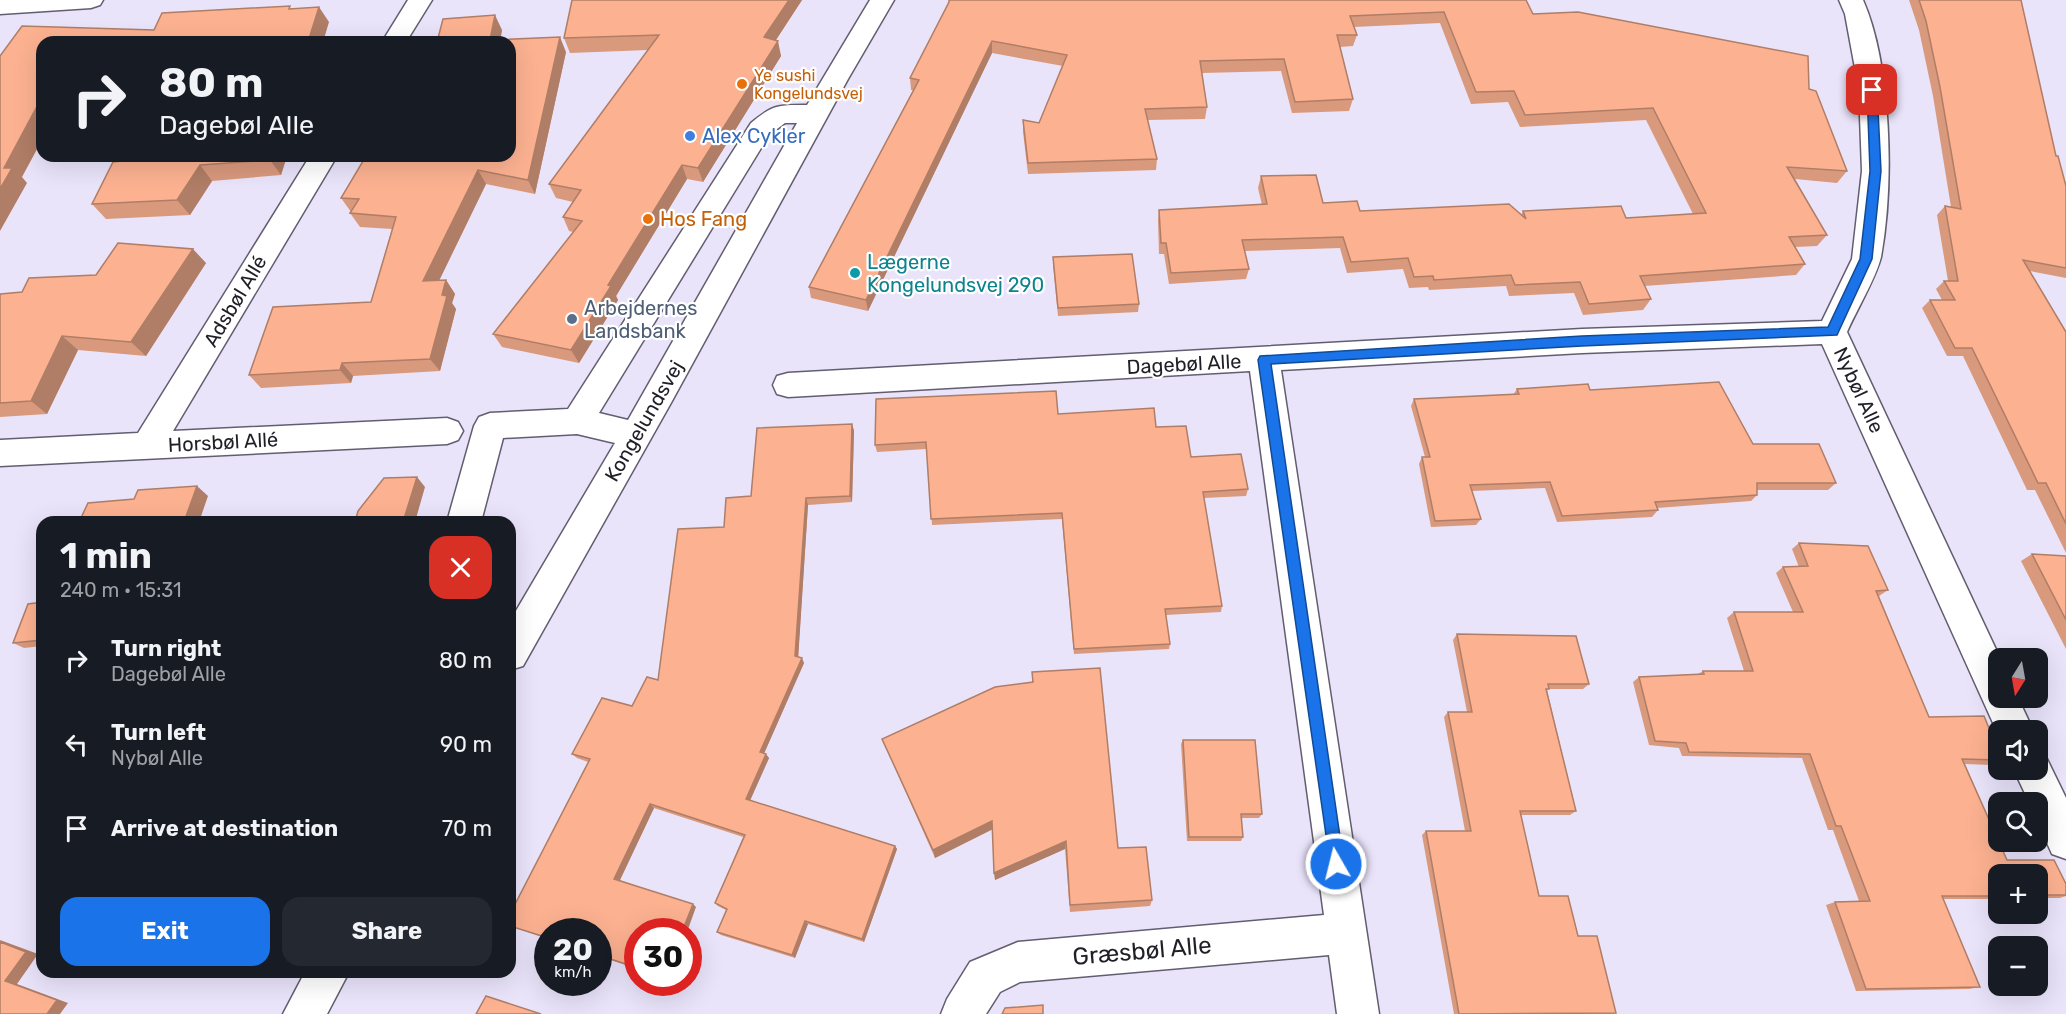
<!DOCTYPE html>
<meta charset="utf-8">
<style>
:root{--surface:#171b24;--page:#242831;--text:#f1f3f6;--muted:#9ea1a6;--accent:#1a73e8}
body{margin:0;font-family:Rubik,sans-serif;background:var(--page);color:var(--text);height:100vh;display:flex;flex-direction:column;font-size:22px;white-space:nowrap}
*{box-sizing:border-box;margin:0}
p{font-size:20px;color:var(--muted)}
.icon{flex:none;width:33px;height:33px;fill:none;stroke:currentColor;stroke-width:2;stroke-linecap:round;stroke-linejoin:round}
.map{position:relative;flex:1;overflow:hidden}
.sheet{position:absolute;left:36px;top:516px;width:480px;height:462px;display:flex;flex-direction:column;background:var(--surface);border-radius:18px;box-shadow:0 6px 24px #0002}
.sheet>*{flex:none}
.top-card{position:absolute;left:36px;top:36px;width:480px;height:126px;border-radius:18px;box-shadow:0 6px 24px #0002;background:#171b24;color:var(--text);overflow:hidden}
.needle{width:39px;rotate:191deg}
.fabs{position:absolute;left:1988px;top:648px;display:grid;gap:12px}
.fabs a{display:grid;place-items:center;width:60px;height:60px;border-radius:12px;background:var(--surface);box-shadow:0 6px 24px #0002;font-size:30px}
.speed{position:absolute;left:534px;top:918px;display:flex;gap:12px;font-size:30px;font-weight:700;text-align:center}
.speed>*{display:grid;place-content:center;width:78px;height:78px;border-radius:50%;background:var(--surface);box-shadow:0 6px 24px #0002;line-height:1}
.speed small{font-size:15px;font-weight:400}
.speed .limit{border:9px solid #d22;background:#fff;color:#111}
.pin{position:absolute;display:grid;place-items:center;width:51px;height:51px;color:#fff;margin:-26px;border-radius:12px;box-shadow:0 3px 9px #0006}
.me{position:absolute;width:66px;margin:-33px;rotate:352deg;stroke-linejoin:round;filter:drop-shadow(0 0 4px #0008)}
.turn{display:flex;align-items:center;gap:21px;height:126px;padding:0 24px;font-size:27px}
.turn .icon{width:78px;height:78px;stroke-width:2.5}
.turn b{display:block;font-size:42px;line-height:51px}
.round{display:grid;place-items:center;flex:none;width:63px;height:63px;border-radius:18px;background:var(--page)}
.headline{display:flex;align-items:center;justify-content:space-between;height:102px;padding:0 24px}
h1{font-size:36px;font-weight:700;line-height:45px}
.primary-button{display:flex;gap:12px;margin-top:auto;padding:12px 24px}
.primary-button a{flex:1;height:69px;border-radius:18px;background:var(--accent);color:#fff;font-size:24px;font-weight:700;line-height:69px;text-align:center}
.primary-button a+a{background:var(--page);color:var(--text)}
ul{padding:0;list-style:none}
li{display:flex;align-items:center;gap:18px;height:84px;padding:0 24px}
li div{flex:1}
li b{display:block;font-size:22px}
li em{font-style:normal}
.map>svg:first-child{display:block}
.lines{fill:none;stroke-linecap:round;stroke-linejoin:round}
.minor-casing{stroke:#635d70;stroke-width:3}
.minor{fill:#fff;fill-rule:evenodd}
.wall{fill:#d9997d}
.shaded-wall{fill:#b07d66}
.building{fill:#fcb291;stroke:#b07d66;stroke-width:1.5}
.route{fill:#1a73e8;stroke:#114b97;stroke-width:1.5}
.food-dot{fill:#e8710a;stroke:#fff;stroke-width:2}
.shop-dot{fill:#3f7fe0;stroke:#fff;stroke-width:2}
.culture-dot{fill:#0f9aa8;stroke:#fff;stroke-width:2}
.service-dot{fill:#5c6f8a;stroke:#fff;stroke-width:2}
.labels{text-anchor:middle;stroke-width:4.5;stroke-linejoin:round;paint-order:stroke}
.far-food-label{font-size:16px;fill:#c56008;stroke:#fff;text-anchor:start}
.shop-label{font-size:20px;fill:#366cbe;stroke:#fff;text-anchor:start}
.food-label{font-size:20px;fill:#c56008;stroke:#fff;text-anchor:start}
.culture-label{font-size:20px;fill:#0d838f;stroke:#fff;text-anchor:start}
.street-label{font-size:20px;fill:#201e26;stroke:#fff}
.service-label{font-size:20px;fill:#4e5e75;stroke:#fff;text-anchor:start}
.near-street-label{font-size:24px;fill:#201e26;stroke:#fff}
</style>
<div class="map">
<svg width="2066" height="1014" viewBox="0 0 2066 1014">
<rect width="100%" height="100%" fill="#eae4fb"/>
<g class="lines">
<defs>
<path id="minor" d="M0,0H103L100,5L91,8L0,14Z
M408,0H432L406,42H382Z
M870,0H894L848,79L672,401L523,666L510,670V621L615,443L577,434L503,438L481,522H447L474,426L479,417L490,413L568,409L751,123C774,104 778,105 807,105ZM785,123H797L628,420L599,413L769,135Z
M1839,0H1863C1892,66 1894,186 1881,257C1876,278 1856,311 1847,332L2000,658H1998V698H2018L2033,730H1998V734L1822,344L1582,353L1281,370L1379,1014H1337L1329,955L1020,982L1000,992L986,1014H941L947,999L970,962L1018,942L1324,915L1250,371L788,397L777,394L773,385L777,376L788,373L1582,329L1822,321L1852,259L1862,171L1859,90L1845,14Z
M310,156H337L173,431L447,418L458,422L463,431L458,440L447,444L0,466V440L138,433Z
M2037,753L2046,757L2066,798V859L2052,854L2037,821V802H2029L2014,770H2037Z
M305,972H349L327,1014H283Z"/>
</defs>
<!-- minor casing -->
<use href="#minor" class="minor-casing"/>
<!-- minor -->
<use href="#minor" class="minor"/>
</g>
<!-- wall -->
<path class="wall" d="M572,0H802L776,40L781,56L703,182L687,179L616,296L618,300L579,363L502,347L493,334L573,232L569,231L563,217L573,202L556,198L549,184L648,50L570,53L564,38Z
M1526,0L1533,14L1809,89L1847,171L1837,183L1795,179L1827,235L1817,246L1795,247L1805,264L1796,275L1644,286L1651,299L1643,310L1583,315L1574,293L1509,296L1506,286L1429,290L1428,287L1409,288L1403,269L1347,273L1340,248L1244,251L1249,269L1246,279L1169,284L1164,254H1159L1158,221L1159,210L1262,205L1258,188L1261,176L1323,203L1360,211L1521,215L1523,211L1626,218L1693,214L1646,120L1520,127L1508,102L1471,104L1440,23L1354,27L1357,35L1353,46L1340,47L1353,99L1349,111L1292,113L1281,71L1202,73L1207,107L1205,119L1147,120L1157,159L1156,170L1028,174L1023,132V120L1039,123L1063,66L992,53L868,311L811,298L809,287L913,90H911L910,78L949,2Z
M1909,0H2021L2056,156L2066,186V278L2030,271L2066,332V553L2035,490H2027L1963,356H1947L1922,308L1930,300H1942L1936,289L1944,281H1948L1937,215L1945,206L1951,207L1933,96L1919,30Z
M502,30L500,39L566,52L535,194L486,184L439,281L446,280L455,294L452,303L456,309L440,371L353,376L351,383L261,388L249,375L371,302L392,229L360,227L350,213L351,212L341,198L510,156L437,42Z
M287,156L281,175L212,181L190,215L106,219L92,204L113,162Z
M1053,257L1139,304L1138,312L1058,316L1053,265Z
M206,263L146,356L78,350L47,414L0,417V294L22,292L96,275Z
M1517,389L1590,390L1753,444L1836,483L1828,490H1757V495L1751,501L1657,508L1658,510L1652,517L1557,522L1545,488L1472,491L1481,519L1476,525L1431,527L1419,464L1422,457H1425L1411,406L1414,399L1513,395Z
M1058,414L1156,427L1191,457L1248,489L1246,496L1204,498L1222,606L1221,612L1166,615L1170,644L1169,649L1074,654L1062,519L932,525L927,449L877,452L875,445Z
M852,424L854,431L852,502L808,505L798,657L804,663L764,753L769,758L750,800L895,846L897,849L864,942L808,924L795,958L721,935L717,932L726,910L718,906L715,903L743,837L654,808L620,880L696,907L638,932V969L598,956V932H548V939L510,926V914L588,762L577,758L572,754L632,706L658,680L724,527L751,496Z
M1799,543L1888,590L1879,596L1929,717L1998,750V763L1992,765L1965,764L2007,860L2066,884V896L2060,898H2037V874H1998V899H1943L1980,987L1969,989L1856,991L1826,905L1835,902L1859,901L1833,830H1828L1802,758L1682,756L1679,748L1649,745L1633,682L1639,677L1698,674L1703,671H1744L1727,618L1734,612H1793L1776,573L1783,567H1799L1792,549Z
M2032,554L2066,556V649L2021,561Z
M42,602V646L24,648L13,643Z
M1457,634L1589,684L1583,689H1549L1547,690L1576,811L1570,815H1521L1539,896L1578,936L1616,1013L1613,1014H1454L1422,835L1426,831H1465L1444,717L1448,712H1467L1453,640Z
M1032,672L1118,848L1152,900L1150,906L1070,912L1065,849L995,880L993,829L935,858L886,748L882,739L1032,683Z
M1183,740L1262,814L1259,818H1241L1243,837L1241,841H1187L1181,744Z"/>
<!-- shaded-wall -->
<path class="shaded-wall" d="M789,0H802L768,52L764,37Z
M319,7L329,22L323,42H308Z
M495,15L502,30L500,42L490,40Z
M560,37L566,52L535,194L528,180Z
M778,41L781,56L703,182L698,168Z
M992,41V53L868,311L866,300Z
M42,97V140L22,177L27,183L0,231V189L4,168Z
M271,156H287L281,175L270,160Z
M200,165L212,181L190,215L177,200Z
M682,165L687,179L616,296L618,300L579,363L571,350L608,285Z
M478,170L486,184L432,295L423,281Z
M193,249L206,263L146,356L131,342Z
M446,280L455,294L452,303L456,309L440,371L430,359L442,295Z
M62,336L78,350L47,414L31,401Z
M342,363L353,376L351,383L340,370Z
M852,424L854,431L852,502L850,496Z
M417,477L425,487L415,522H403Z
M197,486L208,496L199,522H184Z
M806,498L808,505L798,661L795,656Z
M802,658L804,663L763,756L760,752Z
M766,754L769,758L749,803L746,799Z
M650,804L654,808L619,882L614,879Z
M992,821L993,829L935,858L933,850Z
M1066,841L1065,849L995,880L994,873Z
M895,846L897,849L864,942L862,939Z
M693,904L696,907L687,932H682Z
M805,921L808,924L795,958L792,955Z
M0,940L38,954L17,984L68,1003L60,1014H47L5,981Z"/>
<!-- building -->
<path class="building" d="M572,0H789L764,37L778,41L698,168L682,165L608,285L611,286L571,350L493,334L582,221L563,217L581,190L549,184L659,35L564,38Z
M949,0H1526L1533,14L1578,12L1808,56L1809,89L1816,91L1847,171L1787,167L1827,235L1789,237L1805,264L1640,276L1651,299L1589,304L1580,282L1515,285L1511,275L1434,280L1433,276L1414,277L1408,258L1351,262L1343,237L1242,240L1249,269L1171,273L1166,243H1161L1159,210L1267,204L1261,176L1316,175L1323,203L1357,201L1360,211L1509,204L1526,219L1523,211L1621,206L1626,218L1706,213L1653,108L1525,115L1514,91L1476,92L1444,12L1350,16L1357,35H1337L1353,99L1295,102L1284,59L1200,61L1207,107L1145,109L1157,159L1028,163L1023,120L1039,123L1067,55L992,41L866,300L809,287L919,80L910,78L949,2Z
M1919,0H2021L2056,156H2058L2066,186V268L2023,260L2066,332V524L2046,483H2038L1972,348H1955L1930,300H1955L1944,281H1958L1945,206L1961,209L1940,87L1926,21Z
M290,6L289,9L319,7L308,42H42V97L4,168H12L0,189V56L22,26L154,30L162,13Z
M495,15L490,40L560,37L528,180L478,170L423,281L446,280L442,295L447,296L430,359L342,363L340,370L249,375L273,307L371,302L396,217L350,213L359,199L341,198L366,156H510V42H437L443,19Z
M123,156H271L270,160L200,165L177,200L92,204L113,162L121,161Z
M118,243L193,249L131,342L62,336L31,401L0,403V294L22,292L29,278L96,275Z
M1132,254L1139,304L1058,308L1053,257Z
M1719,382L1753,444H1819L1836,483H1757V495L1655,502L1658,510L1562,516L1550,482L1470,485L1481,519L1435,521L1422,457H1430L1414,399L1519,394L1517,389L1588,384L1590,390Z
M1056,391L1058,414L1154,408L1156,427L1186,426L1191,457L1241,454L1248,489L1203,492L1222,606L1165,609L1170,644L1074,649L1062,513L931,519L926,442L875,445L876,399Z
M852,424L850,496L806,498L795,656L802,658L760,752L766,754L746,799L895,846L862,939L805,921L792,955L717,932L727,909L715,903L745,835L650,804L614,879L693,904L682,932H638V968L598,955V932H548V938L510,926V914L590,759L572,754L602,698L632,706L647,677L658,680L678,529L724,527L726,498L751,496L757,428Z
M417,477L403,522H355L358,511L384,478Z
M197,486L184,522H79L88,503L134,499L138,490Z
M1799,543L1868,546L1888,590L1876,591L1929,717L1984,716L1998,750V760L1962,759L2007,860H2054L2066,884V895H2037V874H1998V896H1942L1980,987L1866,989L1835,902L1870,901L1841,826H1836L1810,754L1689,752L1686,743L1655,741L1639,677L1704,674L1703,671H1753L1734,612H1803L1783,567L1808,566Z
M2032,554L2066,556V620Z
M42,602V640L13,643L28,604Z
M1457,634L1576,636L1589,684H1548L1549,689H1546L1576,811H1520L1539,896H1568L1578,936H1597L1616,1013L1459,1014L1426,831H1471L1448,712H1472Z
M1100,668L1118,848L1146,847L1152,900L1070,905L1066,841L994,873L992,821L933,850L882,739L995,687L1033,682L1032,672Z
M1183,740H1255L1262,814H1241L1243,837H1189Z
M0,942L26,952L5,981L57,1000L47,1014H0Z
M486,996L541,1014H476Z
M1043,1005V1014H1002L1005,1008Z"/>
<!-- route -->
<path class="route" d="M1872,86L1877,90L1881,171L1872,259L1837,335L1582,346L1271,364L1344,864L1342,870L1336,872L1331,870L1258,360L1260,356L1582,336L1828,327L1860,259L1870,171L1867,90Z"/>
<!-- markers -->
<g class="food-dot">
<circle cx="742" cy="84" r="6"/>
<circle cx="648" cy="219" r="6"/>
</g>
<circle class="shop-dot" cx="690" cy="136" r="6"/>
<circle class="culture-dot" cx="855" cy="273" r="6"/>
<circle class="service-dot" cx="572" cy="319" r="6"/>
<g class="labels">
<!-- far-food labels -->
<g class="far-food-label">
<text x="754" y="81">Ye sushi<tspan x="754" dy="18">Kongelundsvej</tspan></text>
</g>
<!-- shop labels -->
<g class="shop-label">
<text x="702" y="143">Alex Cykler</text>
</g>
<!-- food labels -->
<g class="food-label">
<text x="660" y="226">Hos Fang</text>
</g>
<!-- culture labels -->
<g class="culture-label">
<text x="867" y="269">Lægerne<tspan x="867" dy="23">Kongelundsvej 290</tspan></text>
</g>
<!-- street labels -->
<g class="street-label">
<text transform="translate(235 301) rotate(-59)" y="7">Adsbøl Allé</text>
<text transform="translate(1184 364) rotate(-3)" y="7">Dagebøl Alle</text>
<text transform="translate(1859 390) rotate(65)" y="7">Nybøl Alle</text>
<text transform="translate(644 421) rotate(-60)" y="7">Kongelundsvej</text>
<text transform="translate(223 442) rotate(-3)" y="7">Horsbøl Allé</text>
</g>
<!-- service labels -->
<g class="service-label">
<text x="584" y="315">Arbejdernes<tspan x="584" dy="23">Landsbank</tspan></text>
</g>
<!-- near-street labels -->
<g class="near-street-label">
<text transform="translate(1142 951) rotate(-5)" y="8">Græsbøl Alle</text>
</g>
</g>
</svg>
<div class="fabs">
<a><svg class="needle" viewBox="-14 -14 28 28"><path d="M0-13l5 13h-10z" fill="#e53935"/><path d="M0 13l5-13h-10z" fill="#9ea1a6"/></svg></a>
<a><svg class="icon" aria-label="sound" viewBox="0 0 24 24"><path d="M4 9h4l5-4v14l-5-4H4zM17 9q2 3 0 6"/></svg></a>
<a><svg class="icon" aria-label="search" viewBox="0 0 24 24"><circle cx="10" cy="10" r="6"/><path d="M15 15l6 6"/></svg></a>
<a>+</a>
<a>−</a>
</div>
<div class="speed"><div>20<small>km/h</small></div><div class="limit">30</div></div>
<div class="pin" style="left:1872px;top:90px;background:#d93025"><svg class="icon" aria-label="arrive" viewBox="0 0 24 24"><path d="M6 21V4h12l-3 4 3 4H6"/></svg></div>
<svg class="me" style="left:1336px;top:864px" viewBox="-20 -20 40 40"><circle r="17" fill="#1a73e8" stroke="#fff" stroke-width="3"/><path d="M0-11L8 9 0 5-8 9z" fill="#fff"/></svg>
<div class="top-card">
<div class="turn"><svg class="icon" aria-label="right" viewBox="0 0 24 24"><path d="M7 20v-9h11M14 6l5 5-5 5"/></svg><div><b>80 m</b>Dagebøl Alle</div></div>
</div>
<section class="sheet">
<div class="headline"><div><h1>1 min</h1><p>240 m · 15:31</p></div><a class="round" style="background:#d93025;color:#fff"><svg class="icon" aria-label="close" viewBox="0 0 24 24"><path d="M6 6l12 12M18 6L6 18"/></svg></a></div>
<ul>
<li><svg class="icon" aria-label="right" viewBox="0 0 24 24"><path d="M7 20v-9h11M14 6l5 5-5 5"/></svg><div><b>Turn right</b><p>Dagebøl Alle</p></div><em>80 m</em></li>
<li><svg class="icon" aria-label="left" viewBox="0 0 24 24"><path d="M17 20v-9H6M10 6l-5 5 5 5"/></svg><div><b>Turn left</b><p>Nybøl Alle</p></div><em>90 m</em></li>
<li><svg class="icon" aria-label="arrive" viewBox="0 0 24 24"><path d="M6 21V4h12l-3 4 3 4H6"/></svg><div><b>Arrive at destination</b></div><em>70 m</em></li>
</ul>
<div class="primary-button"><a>Exit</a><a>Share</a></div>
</section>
</div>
